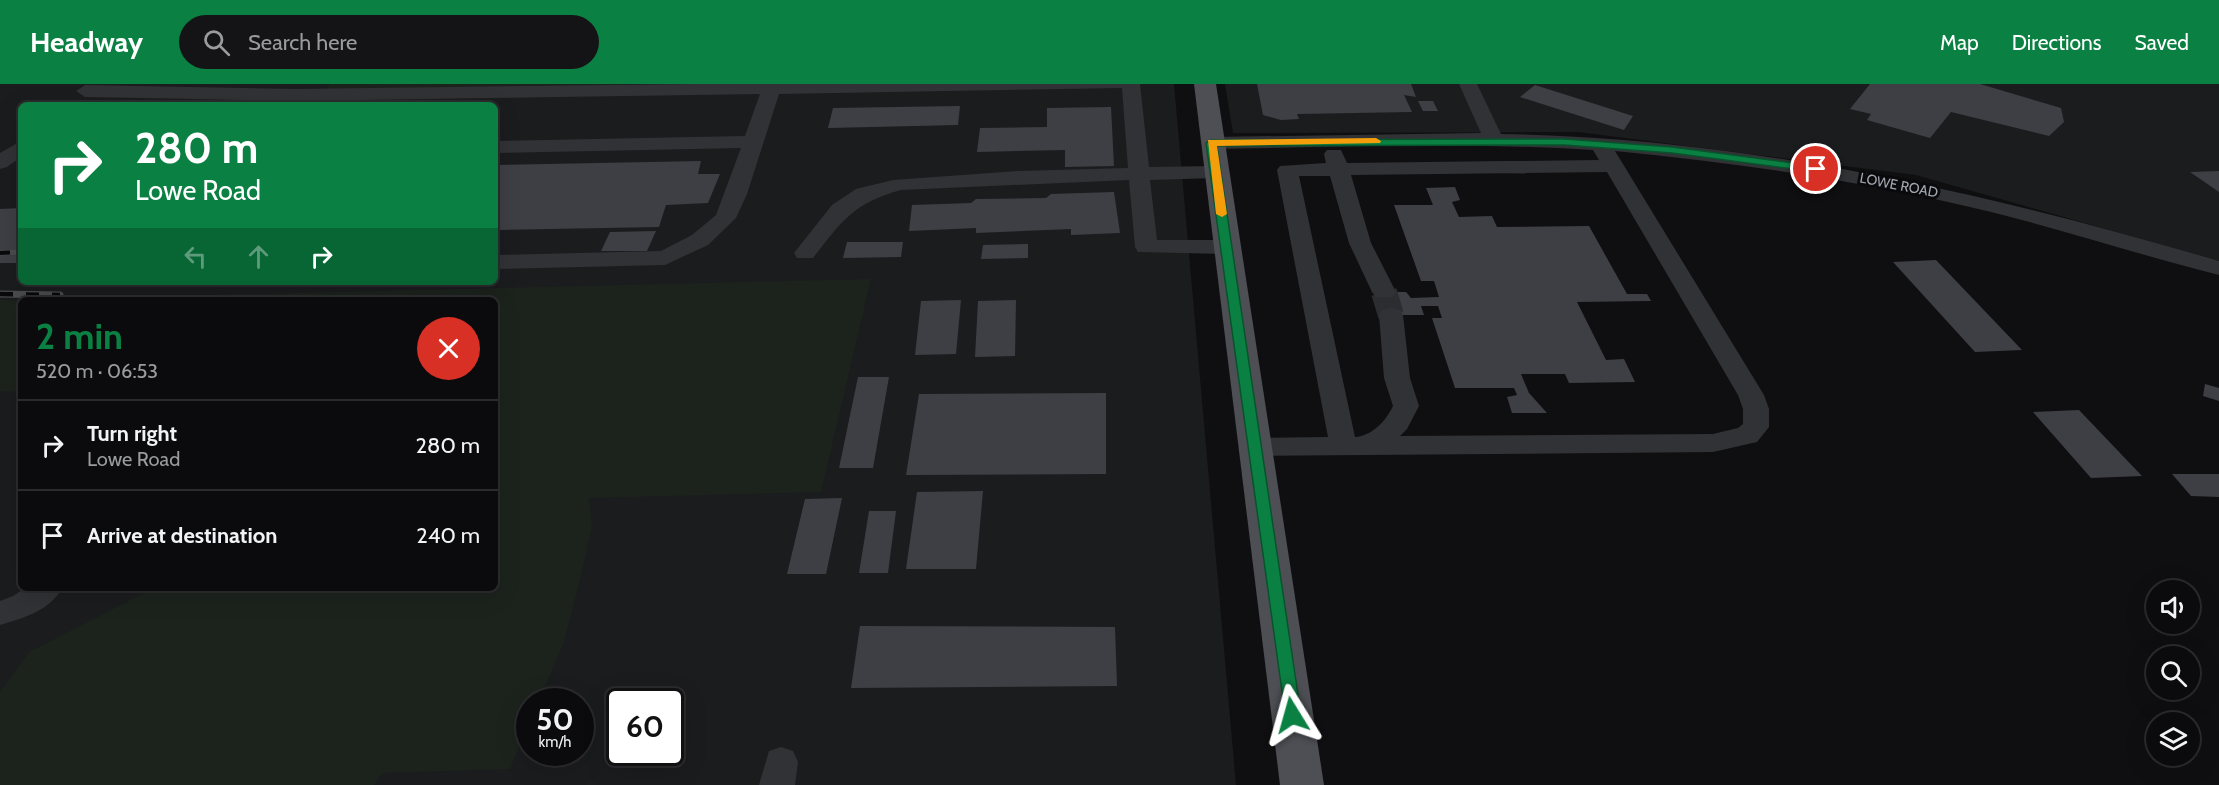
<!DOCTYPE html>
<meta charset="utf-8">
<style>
:root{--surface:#0b0b0d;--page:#141416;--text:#f1f3f6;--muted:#9a9b9d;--line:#2b2b2e;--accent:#0b8043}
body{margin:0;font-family:Cabin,sans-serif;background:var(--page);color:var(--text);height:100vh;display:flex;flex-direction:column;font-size:22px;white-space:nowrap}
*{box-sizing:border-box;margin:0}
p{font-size:20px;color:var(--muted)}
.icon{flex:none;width:33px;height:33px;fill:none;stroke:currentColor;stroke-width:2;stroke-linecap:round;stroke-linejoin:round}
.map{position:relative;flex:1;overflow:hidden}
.panel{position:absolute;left:18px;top:213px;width:480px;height:294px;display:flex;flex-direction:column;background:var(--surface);border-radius:9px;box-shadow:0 6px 24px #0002,0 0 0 2px var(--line)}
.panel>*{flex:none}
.guide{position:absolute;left:18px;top:18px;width:480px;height:183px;border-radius:9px;box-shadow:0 6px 24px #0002,0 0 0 2px var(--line);background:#0b8043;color:#fff;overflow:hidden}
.tools{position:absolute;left:2146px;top:496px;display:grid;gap:12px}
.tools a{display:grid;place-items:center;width:54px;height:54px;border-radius:50%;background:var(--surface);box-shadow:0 6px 24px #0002,0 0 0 2px var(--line);font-size:30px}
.speed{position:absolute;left:516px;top:604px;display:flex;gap:12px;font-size:30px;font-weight:700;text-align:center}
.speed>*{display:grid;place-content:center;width:78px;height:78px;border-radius:50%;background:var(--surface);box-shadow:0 6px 24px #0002,0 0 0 2px var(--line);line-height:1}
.speed small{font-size:15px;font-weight:400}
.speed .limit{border:3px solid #111;border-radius:9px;background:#fff;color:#111}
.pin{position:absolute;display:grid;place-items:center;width:51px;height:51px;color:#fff;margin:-26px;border:3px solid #fff;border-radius:50%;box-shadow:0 2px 6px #0007}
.me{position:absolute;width:66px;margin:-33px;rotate:352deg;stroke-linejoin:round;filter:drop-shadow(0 0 4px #0008)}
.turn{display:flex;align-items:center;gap:21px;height:126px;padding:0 18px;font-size:27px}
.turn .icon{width:78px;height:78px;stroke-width:2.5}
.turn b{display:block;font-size:42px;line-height:51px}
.lanes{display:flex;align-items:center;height:57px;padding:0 18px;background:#0003;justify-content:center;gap:30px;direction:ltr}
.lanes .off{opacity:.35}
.round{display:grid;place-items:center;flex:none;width:63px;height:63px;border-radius:32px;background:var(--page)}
.summary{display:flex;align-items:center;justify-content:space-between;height:102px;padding:0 18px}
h1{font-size:36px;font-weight:700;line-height:45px;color:var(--accent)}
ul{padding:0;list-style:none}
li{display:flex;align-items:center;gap:18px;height:90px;padding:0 18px;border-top:2px solid var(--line)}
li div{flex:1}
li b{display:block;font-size:22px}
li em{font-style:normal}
header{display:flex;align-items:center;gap:36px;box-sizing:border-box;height:84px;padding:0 30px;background:var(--accent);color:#fff}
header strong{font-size:28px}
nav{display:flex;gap:33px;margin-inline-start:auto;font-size:21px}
.search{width:420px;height:54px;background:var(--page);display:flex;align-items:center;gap:15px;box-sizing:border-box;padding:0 21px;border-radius:33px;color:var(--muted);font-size:22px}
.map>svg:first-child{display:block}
.built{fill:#1b1c1e;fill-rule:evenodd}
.green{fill:#1c231d}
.building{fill:#3e3f44}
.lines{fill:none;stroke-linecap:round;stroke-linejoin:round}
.minor-tunnel{stroke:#2c2d31;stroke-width:26;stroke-dasharray:26 13;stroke-linecap:butt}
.minor{fill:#313235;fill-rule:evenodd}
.major{fill:#4d4f54;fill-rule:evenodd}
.rail-far1-casing{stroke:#4a4c50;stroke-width:5}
.rail-casing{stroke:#4a4c50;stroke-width:7}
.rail-far1{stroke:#0a0a0c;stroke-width:4;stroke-dasharray:10;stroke-linecap:butt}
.rail{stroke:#0a0a0c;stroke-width:4.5;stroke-dasharray:13;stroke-linecap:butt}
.route{fill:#0b8043;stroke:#07532c;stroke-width:1.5}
.slow{fill:#f59e0b}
.labels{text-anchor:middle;stroke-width:6;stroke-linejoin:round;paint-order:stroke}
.far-street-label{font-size:14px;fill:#a1a7b1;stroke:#0a0a0c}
</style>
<header>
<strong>Headway</strong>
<div class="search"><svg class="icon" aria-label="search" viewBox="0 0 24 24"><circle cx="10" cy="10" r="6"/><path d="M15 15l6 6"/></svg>Search here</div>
<nav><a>Map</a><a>Directions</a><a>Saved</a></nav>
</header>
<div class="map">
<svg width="2219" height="701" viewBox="0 0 2219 701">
<rect width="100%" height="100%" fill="#0f0f11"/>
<!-- built -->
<path class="built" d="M0,0H1174L1236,701H0ZM21,21H495V198H21ZM21,216H495V504H21ZM530,618H580V669H530ZM620,618H670V669H620Z
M1225,0H2219V177L1916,91L1578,48L1233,49Z"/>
<!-- green -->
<path class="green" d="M330,0H623L619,7L323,11Z
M871,195L821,408L589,414L592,443L577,508L563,561L538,618H530L529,639L510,685L382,689L374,701H0V608L29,568L154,504H495V216H21V308L0,307V216Z"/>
<!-- building -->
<path class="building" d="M1257,0H1411L1416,13L1404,11L1412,28L1297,30L1299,35L1281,36L1263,31Z
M1870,0H1980L2061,24L2064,38L2049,52L1951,28L1930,54L1867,36L1871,30L1850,25Z
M1535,1L1633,32L1624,46L1520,13Z
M1418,17H1433L1438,27H1423Z
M960,22L958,41L828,44L833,24Z
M1111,23L1114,82L1065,83V66L977,68L980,44L1047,43V24Z
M701,77L698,90H720L708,119L666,121L659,143L495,146V81Z
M2219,87V108L2190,88Z
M1455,103L1460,116L1452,118L1459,133L1492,132L1497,143L1589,142L1627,210H1647L1651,217L1577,218L1606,276L1624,275L1635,298L1569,299L1565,290H1521L1529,309L1547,329H1512L1507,313L1517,311L1514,304H1455L1432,234H1442L1438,222H1421L1424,231H1380L1374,208H1406L1411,214L1439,213L1434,197H1421L1394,121H1433L1426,104Z
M1114,108L1120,149L1071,151V145L976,149V144L909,147L912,121L971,119L976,115L1046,114L1051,110Z
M21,124V179H0V125Z
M656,147L647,167H601L610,148Z
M847,158H903L901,173L843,174Z
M1028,160V174L981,175L983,161Z
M1936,176L2022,266L1975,268L1893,178Z
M961,216L956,270L915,271L921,217Z
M1016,216L1015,272L975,273L978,217Z
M858,293H889L873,384H839Z
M2205,300L2219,304V317L2203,312Z
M1106,309V390L906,391L919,310Z
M2079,326L2142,392L2091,394L2033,328Z
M2172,390H2219V413L2191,412Z
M983,407L976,485H906L917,408Z
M842,414L826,490H787L805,415Z
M869,427H896L888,489H859Z
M860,542L1115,543L1117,602L851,604Z"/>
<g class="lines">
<!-- minor-tunnel -->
<path class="minor-tunnel" d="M1384,208L1391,231"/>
<!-- minor -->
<path class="minor" d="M692,0H1140L1149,83L1216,82L1223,84L1226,88L1223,92L1216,94L1150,96L1157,156H1226L1234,158L1237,163L1234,168L1226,170L1138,168L1135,163L1129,96L901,106C852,120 843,136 813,174H797L794,169L832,121L856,105L893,96L1019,87L1128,84L1122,4L779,10L747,110L736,134L708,161L665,181L495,185V171L661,167L692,151L716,131L741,64L495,69V57L745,52L760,10L294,17L85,13L76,7L85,1L294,5Z
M1459,0H1477L1501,50C1746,54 1985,108 2219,177V191C2143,172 2068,147 1991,128C1867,98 1741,79 1615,67L1764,311L1769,325V343L1757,358L1713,368L1255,372L1245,370L1241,363L1245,356L1255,354L1328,353L1277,86L1280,82L1326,79L1324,70L1327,66H1341L1347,79L1599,76L1593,66C1466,58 1339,63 1211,65L1204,63L1201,59L1204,55L1211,53L1481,49ZM1607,88L1738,311L1743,325V340L1738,344L1713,350L1400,352L1407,345L1419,322L1410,294L1403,231L1400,226L1391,224L1382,226L1379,231L1384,294L1393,322C1386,337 1372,352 1355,353L1299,92H1330L1349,159L1372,208L1376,213H1392L1396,208L1371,159L1351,91Z
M21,57V73L7,83L0,85V69Z
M25,504H62C50,527 23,534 0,541V517L13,512Z
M781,663L793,667L798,678L795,701H759L769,667Z"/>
<!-- major -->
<path class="major" d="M1194,0H1216L1324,701H1280Z"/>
<defs>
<path id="rail-far1" d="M0,169L21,168"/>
<path id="rail" d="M0,210L60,211"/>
</defs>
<!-- rail-far1 casing -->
<use href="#rail-far1" class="rail-far1-casing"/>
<!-- rail casing -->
<use href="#rail" class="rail-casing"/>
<!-- rail-far1 -->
<use href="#rail-far1" class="rail-far1"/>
<!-- rail -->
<use href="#rail" class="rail"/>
</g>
<!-- route -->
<path class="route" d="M1564,55L1672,63L1816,82L1821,85L1816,88L1672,69L1564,61L1217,62L1301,631L1298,636L1292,638L1286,636L1206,59L1211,56Z"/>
<!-- slow -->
<path class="slow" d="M1376,54L1381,57L1380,59L1217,62L1227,130L1222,133L1216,130L1208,56Z"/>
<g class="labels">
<!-- far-street labels -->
<g class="far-street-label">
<text transform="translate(1899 101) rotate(11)" y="5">LOWE ROAD</text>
</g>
</g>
</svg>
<div class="tools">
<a><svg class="icon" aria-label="sound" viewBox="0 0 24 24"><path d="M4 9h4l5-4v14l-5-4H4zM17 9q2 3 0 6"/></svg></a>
<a><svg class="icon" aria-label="search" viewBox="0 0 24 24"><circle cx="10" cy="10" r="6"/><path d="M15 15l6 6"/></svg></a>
<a><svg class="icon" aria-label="layers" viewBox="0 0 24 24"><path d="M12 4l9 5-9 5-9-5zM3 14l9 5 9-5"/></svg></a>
</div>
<div class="speed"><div>50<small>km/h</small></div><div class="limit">60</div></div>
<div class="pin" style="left:1816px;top:85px;background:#d93025"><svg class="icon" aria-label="arrive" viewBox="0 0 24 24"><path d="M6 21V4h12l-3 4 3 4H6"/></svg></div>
<svg class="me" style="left:1292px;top:631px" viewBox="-20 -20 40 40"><path d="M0-17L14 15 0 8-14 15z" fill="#0b8043" stroke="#fff" stroke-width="4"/></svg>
<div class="guide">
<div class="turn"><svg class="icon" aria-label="right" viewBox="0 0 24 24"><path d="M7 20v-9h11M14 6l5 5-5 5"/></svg><div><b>280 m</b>Lowe Road</div></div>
<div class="lanes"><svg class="icon off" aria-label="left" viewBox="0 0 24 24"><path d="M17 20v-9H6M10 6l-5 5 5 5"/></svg><svg class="icon off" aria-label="ahead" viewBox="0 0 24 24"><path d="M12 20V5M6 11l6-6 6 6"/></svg><svg class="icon" aria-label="right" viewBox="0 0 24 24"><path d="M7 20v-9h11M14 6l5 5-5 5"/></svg></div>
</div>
<section class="panel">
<div class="summary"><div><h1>2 min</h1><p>520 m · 06:53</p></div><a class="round" style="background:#d93025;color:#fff"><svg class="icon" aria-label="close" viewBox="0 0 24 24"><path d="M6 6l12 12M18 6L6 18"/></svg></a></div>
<ul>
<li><svg class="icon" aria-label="right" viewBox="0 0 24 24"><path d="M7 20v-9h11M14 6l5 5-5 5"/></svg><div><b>Turn right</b><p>Lowe Road</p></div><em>280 m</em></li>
<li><svg class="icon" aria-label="arrive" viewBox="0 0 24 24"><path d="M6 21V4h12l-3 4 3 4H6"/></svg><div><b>Arrive at destination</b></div><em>240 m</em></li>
</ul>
</section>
</div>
